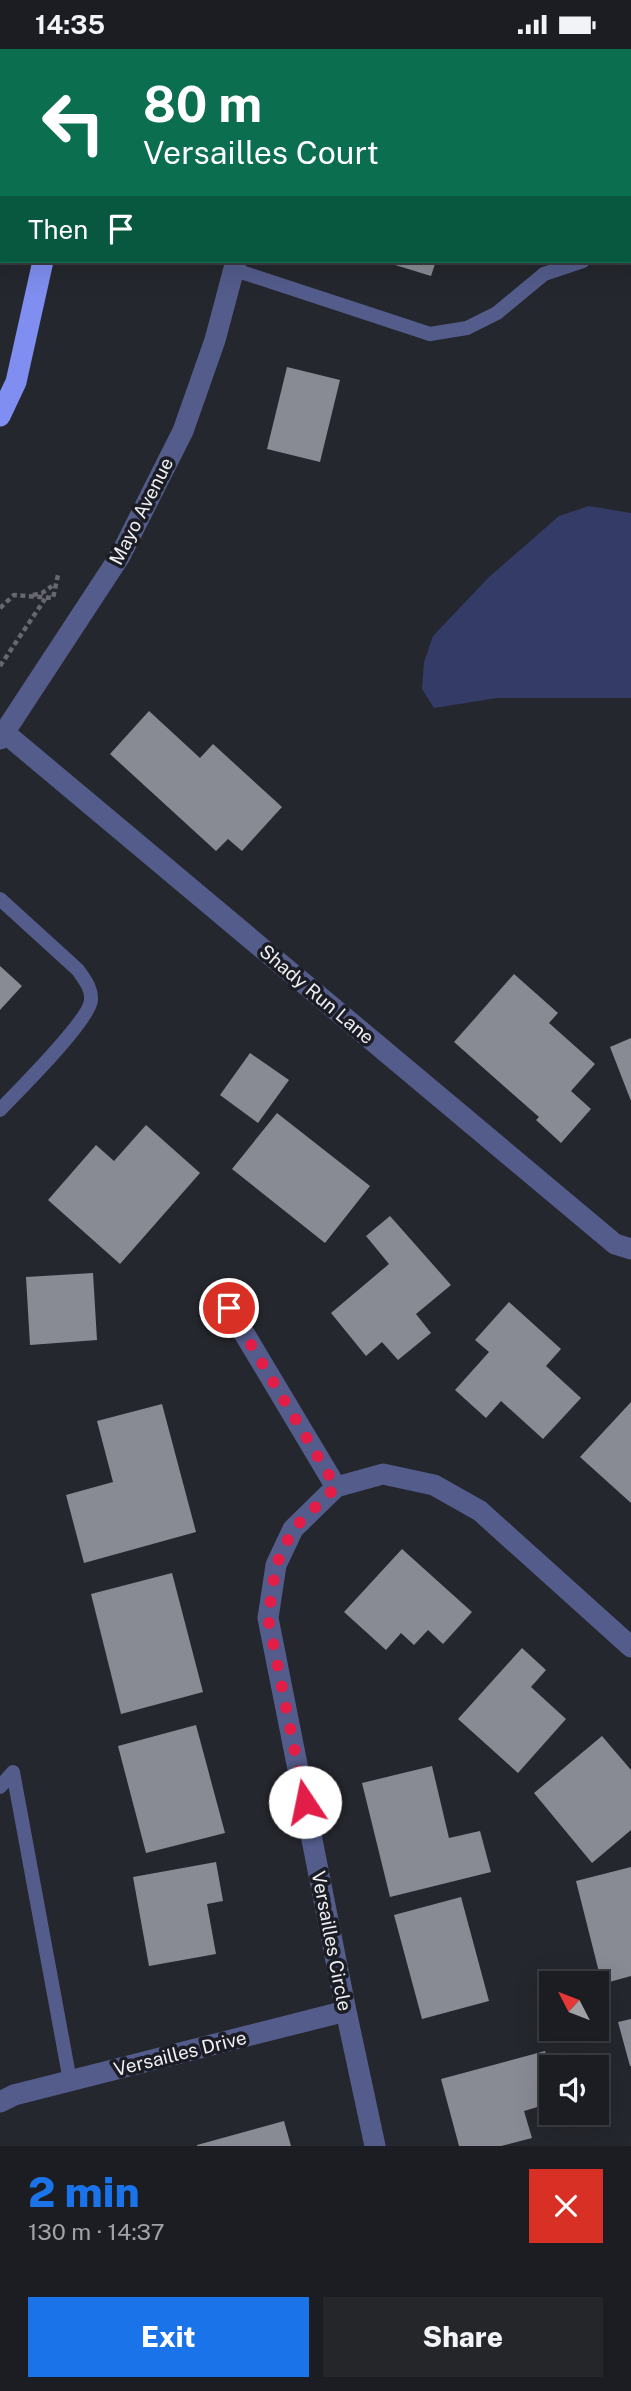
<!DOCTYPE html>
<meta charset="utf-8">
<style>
:root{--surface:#1c1d22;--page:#25262a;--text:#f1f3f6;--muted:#a0a2a5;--line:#3a3b40;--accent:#1a73e8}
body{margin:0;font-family:"Public Sans",sans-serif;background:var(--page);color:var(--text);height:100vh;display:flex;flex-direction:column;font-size:26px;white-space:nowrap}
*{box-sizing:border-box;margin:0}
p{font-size:23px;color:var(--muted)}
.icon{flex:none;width:38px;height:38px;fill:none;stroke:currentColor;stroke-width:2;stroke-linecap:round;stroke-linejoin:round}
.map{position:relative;height:2097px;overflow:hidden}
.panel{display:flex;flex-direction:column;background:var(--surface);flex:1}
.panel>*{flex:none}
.guide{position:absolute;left:0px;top:0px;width:632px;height:214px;box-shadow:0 7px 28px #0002,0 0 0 2px var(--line);background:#0b6e4f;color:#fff;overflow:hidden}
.needle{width:46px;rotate:312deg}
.fabs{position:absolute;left:539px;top:1922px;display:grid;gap:14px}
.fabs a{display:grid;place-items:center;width:70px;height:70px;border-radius:0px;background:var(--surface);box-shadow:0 7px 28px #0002,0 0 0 2px var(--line);font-size:35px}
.pin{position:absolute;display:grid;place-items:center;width:60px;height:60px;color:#fff;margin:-30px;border:4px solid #fff;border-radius:50%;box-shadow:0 2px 7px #0007}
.me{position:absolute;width:77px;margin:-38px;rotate:349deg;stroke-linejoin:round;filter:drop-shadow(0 0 5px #0008)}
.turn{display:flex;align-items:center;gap:24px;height:147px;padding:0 28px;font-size:32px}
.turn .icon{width:91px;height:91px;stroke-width:2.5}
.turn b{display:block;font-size:49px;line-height:60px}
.then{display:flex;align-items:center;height:66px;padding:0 28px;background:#0003;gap:14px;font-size:26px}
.round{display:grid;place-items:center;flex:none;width:74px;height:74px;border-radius:0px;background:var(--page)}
.headline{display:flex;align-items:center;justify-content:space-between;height:119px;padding:0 28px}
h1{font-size:42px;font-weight:800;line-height:52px;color:var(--accent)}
.cta{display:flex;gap:14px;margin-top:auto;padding:14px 28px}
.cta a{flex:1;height:80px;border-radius:0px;background:var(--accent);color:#fff;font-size:28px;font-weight:800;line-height:80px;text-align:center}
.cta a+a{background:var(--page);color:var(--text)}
.status{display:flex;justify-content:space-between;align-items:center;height:49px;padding:0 35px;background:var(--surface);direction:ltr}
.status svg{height:19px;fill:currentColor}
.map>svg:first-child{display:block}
.green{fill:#343b66}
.building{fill:#898b94}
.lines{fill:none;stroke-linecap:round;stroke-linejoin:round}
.path{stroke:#67686f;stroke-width:4.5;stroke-dasharray:5 3.5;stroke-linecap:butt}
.lane{stroke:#535c8b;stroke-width:14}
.street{stroke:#535c8b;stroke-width:21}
.primary{stroke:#7f8ef0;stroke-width:21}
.route{stroke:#e11d48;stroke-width:12;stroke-dasharray:0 21.6}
.labels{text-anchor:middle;stroke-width:7;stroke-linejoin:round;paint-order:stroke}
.street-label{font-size:19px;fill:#eeeff4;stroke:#1c1d24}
</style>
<div class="status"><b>14:35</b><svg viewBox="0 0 49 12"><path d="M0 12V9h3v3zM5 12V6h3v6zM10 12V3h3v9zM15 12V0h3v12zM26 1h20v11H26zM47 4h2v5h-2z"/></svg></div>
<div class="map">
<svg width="631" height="2097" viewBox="0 0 631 2097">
<rect width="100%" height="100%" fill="#25272e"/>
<!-- green -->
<path class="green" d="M589,457L631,464V649H497L434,659L422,640L424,613L433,587L489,528L559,467Z"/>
<!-- building -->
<path class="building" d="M382,212H436L431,227Z
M287,318L340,331L320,413L267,400Z
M149,662L200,709L213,695L282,758L242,802L228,790L216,802L110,705Z
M0,917L22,937L0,961Z
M514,925L558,964L549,974L595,1015L571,1042L591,1060L561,1094L536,1071L539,1068L454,993Z
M631,989V1052L610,998Z
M250,1004L289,1031L258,1074L220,1046Z
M277,1064L370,1137L325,1194L232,1120Z
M146,1076L200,1124L120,1215L48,1151L96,1096L114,1112Z
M390,1167L451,1236L416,1265L431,1284L398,1311L382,1293L366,1307L331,1264L389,1215L366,1187Z
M93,1224L97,1291L30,1296L26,1228Z
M509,1253L561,1300L546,1317L581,1349L543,1390L501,1352L486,1369L455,1341L489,1303L475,1291Z
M631,1353V1454L580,1408Z
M162,1355L196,1483L84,1514L66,1446L113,1433L97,1372Z
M402,1500L472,1563L443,1595L428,1581L414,1596L401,1584L386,1601L344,1563Z
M172,1524L203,1643L121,1665L91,1545Z
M522,1599L546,1621L531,1638L566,1670L518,1724L458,1670Z
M196,1676L225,1784L146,1804L118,1697Z
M602,1687L631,1721V1781L592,1814L534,1744Z
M432,1717L449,1789L480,1782L491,1823L390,1848L362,1734Z
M216,1813L223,1852L207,1855L216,1905L149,1917L133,1828Z
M631,1818V1927L602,1935L576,1832Z
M461,1848L489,1952L422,1970L394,1866Z
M631,1970V2017H630L618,1973Z
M545,2002L551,2026V2054L524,2062L532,2089L501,2097H459L441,2030Z
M284,2072L291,2097H197V2096Z"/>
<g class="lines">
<!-- path -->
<path class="path" d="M33,546L42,544L52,537
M0,559L14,546L53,549L58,526
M0,617L45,550"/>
<!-- lane -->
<path class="lane" d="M630,195L631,194
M235,221L430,285L467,279L497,264L544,225L583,212
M0,850L78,921C84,930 92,939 91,951C90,971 17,1043 0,1061
M0,1738L13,1723L70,2032"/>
<!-- street -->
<path class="street" d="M257,2V0
M5,684L615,1195L631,1200
M0,690L120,507L183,382L215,291L236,212
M229,1259L336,1438
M0,2053L14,2046L346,1962
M375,2097L346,1962L268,1569L276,1516L293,1480L336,1438L383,1425L434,1436L480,1462L631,1598"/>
<!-- primary -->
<path class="primary" d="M42,0V2
M0,10L2,20
M0,199L2,191
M0,367L16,333L43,212"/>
</g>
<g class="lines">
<!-- route -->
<path class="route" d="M229,1259L336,1438L293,1480L276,1516L268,1569L305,1753"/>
</g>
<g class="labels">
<!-- street labels -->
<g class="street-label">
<text transform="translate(141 462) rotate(-63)" y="7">Mayo Avenue</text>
<text transform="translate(317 945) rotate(40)" y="7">Shady Run Lane</text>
<text transform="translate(332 1892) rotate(79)" y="7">Versailles Circle</text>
<text transform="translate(180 2004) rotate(-14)" y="7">Versailles Drive</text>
</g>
</g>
</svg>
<div class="fabs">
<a><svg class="needle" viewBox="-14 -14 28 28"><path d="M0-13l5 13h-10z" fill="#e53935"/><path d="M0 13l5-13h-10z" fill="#a0a2a5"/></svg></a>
<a><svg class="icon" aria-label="sound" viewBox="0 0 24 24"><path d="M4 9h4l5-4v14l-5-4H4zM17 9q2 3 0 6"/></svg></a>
</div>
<div class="pin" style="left:229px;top:1259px;background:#d93025"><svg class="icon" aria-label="arrive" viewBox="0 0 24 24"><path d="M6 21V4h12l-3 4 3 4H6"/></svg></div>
<svg class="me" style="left:305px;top:1753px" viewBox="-20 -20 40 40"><circle r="19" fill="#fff"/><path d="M0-13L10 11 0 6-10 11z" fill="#e11d48"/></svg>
<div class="guide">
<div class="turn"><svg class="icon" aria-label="left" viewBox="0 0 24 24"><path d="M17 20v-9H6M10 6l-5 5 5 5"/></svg><div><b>80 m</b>Versailles Court</div></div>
<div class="then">Then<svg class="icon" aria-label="arrive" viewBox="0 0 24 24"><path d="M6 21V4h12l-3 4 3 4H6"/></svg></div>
</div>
</div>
<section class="panel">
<div class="headline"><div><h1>2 min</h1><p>130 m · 14:37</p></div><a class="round" style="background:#d93025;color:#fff"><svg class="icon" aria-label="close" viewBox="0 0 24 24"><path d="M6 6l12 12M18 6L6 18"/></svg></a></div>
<div class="cta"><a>Exit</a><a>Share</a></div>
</section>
